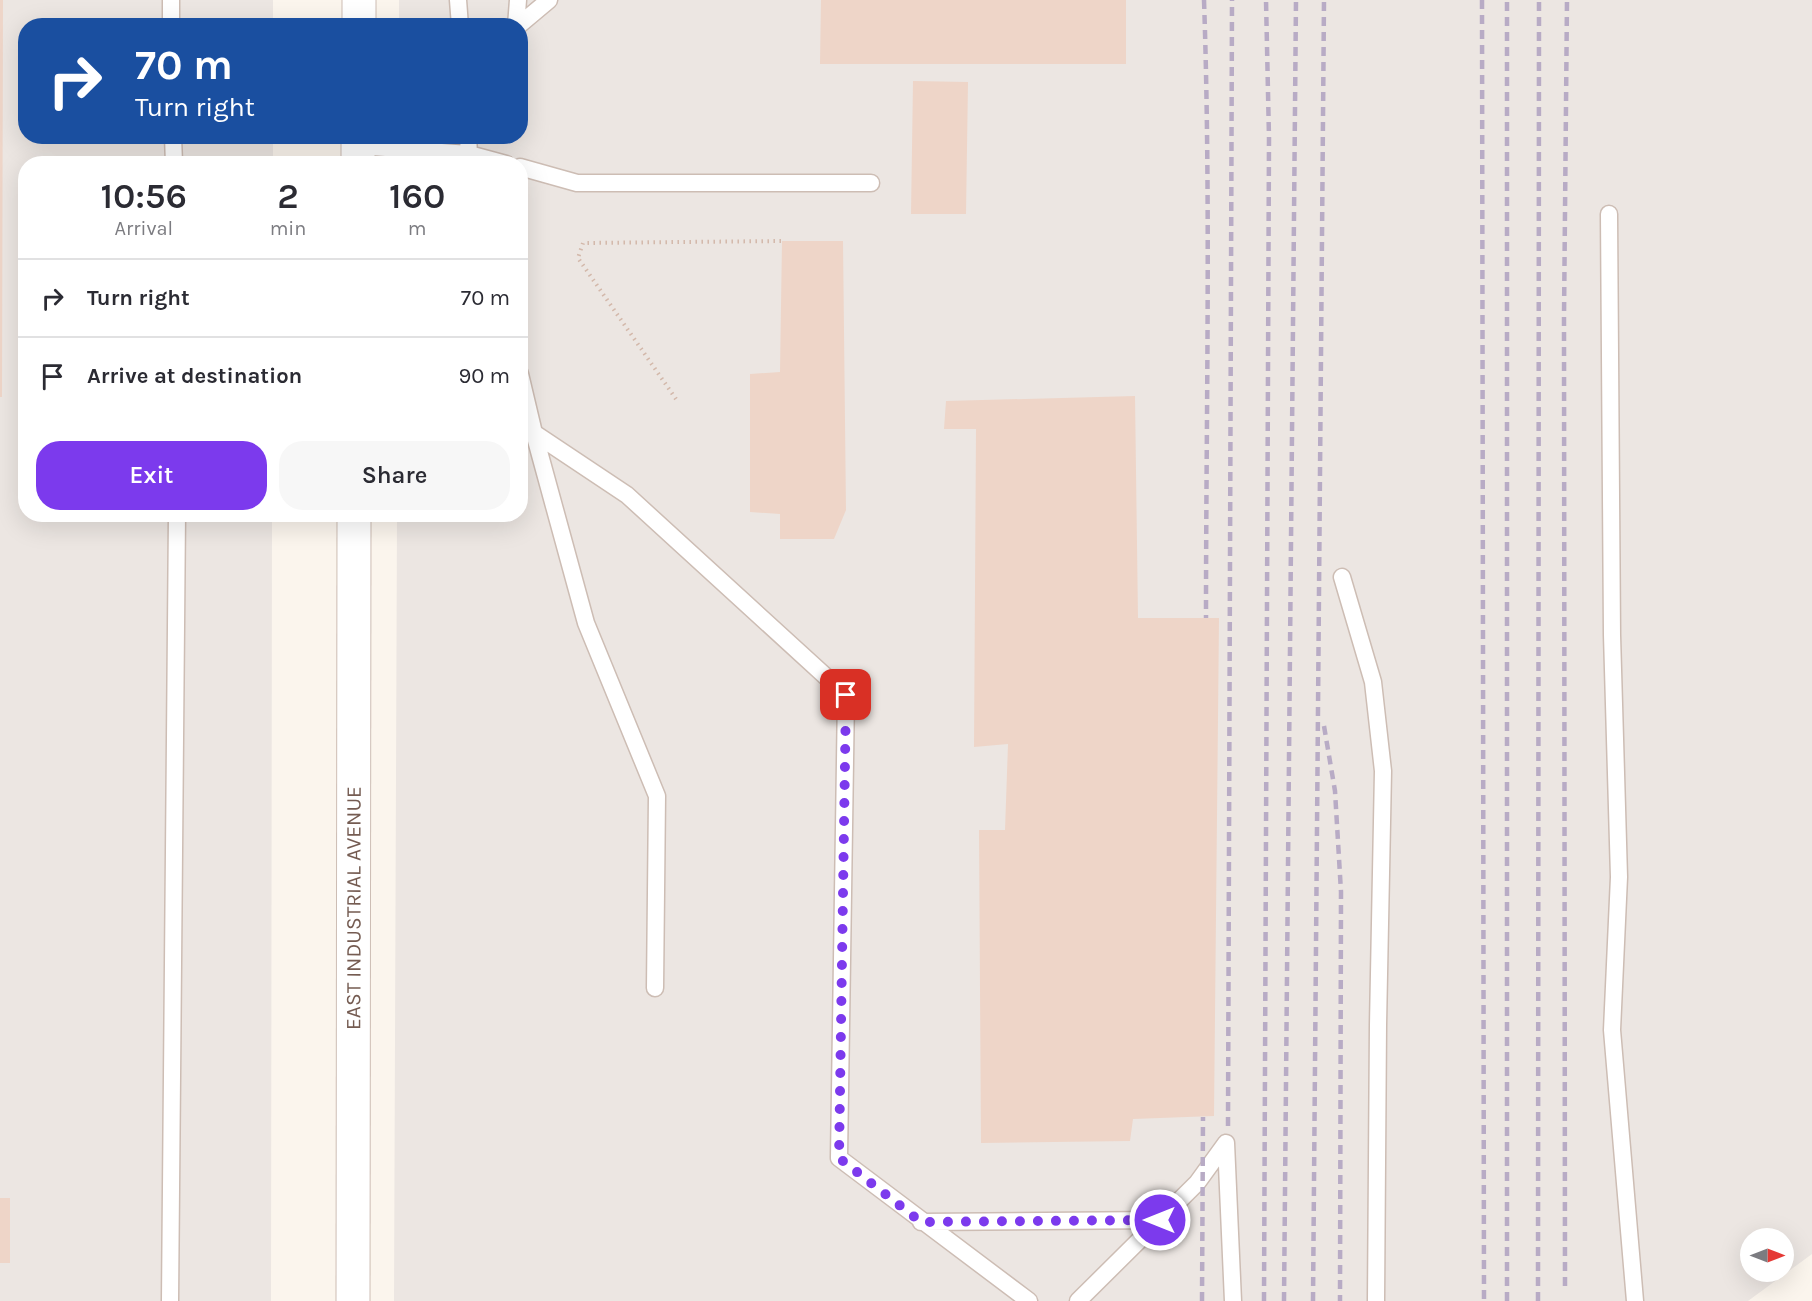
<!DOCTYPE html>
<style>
:root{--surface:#fff;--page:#f7f7f7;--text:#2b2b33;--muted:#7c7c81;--line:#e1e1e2;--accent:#7c3aed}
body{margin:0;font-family:Karla,sans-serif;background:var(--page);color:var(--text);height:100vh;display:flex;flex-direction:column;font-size:22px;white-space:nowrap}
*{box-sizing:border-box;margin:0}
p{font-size:20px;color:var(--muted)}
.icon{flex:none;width:33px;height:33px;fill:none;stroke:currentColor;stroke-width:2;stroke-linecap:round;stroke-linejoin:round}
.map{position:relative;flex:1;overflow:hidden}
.drawer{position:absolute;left:18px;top:156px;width:510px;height:366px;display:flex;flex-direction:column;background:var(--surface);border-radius:24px;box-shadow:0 6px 24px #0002}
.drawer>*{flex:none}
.banner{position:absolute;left:18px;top:18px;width:510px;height:126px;border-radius:24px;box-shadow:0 6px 24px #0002;background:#1a4fa0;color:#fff;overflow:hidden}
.needle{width:39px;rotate:90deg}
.controls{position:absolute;left:1740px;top:1228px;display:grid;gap:12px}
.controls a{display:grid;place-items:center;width:54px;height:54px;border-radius:50%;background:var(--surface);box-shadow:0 6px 24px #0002;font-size:30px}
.pin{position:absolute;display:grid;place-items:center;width:51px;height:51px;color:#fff;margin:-26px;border-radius:12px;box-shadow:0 3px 9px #0006}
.me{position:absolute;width:66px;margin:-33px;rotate:270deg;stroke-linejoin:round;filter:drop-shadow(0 0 4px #0008)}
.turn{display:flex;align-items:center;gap:21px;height:126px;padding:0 18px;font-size:27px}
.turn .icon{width:78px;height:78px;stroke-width:2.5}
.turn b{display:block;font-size:42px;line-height:51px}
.eta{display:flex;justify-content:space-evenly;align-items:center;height:102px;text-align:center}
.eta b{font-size:36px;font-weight:600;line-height:42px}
.action{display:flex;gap:12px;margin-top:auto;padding:12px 18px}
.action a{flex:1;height:69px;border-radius:24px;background:var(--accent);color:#fff;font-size:24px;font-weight:600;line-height:69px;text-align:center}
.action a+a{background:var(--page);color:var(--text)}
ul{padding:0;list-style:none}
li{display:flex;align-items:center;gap:18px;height:78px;padding:0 18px;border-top:2px solid var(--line)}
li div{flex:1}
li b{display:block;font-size:22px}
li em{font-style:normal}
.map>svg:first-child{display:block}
.industrial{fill:#ece6e2;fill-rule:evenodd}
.building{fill:#eed5c8}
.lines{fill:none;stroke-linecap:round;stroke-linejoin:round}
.service-casing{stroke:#cdbdb4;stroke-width:19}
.tertiary-casing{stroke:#cdbdb4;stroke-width:35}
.path{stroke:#d3b8aa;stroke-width:4;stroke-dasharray:1.5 4.5;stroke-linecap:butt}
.service{stroke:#fff;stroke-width:16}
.tertiary{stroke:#fff;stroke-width:33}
.rail{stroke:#b8abc5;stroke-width:4.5;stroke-dasharray:9 6;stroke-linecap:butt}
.route{stroke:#7c3aed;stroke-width:10;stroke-dasharray:0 18}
.labels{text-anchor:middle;stroke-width:4.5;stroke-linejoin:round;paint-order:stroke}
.street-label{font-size:21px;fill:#755c52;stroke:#fef9f4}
</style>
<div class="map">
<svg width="1812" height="1301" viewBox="0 0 1812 1301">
<rect width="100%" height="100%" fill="#fbf5ed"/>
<!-- industrial -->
<path class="industrial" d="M0,0H273V25L26,26V136L273,137V163L26,164V514L272,515L271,1301H0Z
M399,0H1812V1254L1748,1301H394L397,515L520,514V164L398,163V137L520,136V26L399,25ZM1750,1239H1784V1272H1750Z"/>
<!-- building -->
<path class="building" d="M0,0H3L2,397H0Z
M821,0H1126V64H820Z
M913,81L968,82L966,214H911Z
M782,241H843L846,510L834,539H780V514L750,512V374L780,372Z
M1135,396L1138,618H1219L1214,1116L1133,1119L1130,1141L981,1143L979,830H1005L1008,744L974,747L976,429H944L946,401Z
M0,1198H10V1263H0Z"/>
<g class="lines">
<defs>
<path id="service" d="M171,0V26
M458,0L460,26
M516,26L518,0
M518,26L549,0
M173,136L174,164
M468,136L469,154L506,164
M358,146L469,154L472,164
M520,167L577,183H871
M1609,214L1612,635L1619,877L1612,1030L1635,1301
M520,374L534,433L586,623L657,796L655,988
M534,433L627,495L846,695L839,1158L1029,1301
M1342,577L1373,682L1383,771L1378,1025L1376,1301
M921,1222L1160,1220
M170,1301L177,514
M1078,1301L1197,1183L1226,1143L1233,1301"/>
<g id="tertiary">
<path d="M359,26V0"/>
<path d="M358,164V136"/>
<path id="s1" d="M353,1301L354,514"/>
</g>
</defs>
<!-- service casing -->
<use href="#service" class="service-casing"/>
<!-- tertiary casing -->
<use href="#tertiary" class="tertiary-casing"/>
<!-- path -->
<path class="path" d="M676,399L578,258L583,243L782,241"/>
<!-- service -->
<use href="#service" class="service"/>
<!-- tertiary -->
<use href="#tertiary" class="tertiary"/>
<!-- rail -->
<path class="rail" d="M1204,0C1211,206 1206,413 1206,618
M1482,0L1484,1301
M1324,726L1335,791L1341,892L1340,1301
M1228,1126L1232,0
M1565,1286L1564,318L1567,0
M1202,1301L1203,1117
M1264,1301L1269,138L1266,0
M1284,1301L1296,0
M1313,1301L1324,0
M1507,1301V0
M1538,1301L1539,0"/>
</g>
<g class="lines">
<!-- route -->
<path class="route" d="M846,695L839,1158L921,1222L1160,1220"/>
</g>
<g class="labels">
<!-- street labels -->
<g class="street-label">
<text dy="7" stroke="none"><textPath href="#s1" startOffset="393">EAST INDUSTRIAL AVENUE</textPath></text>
</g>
</g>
</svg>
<div class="controls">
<a><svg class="needle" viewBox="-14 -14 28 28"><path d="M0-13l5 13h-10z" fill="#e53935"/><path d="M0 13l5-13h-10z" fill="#7c7c81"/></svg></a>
</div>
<div class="pin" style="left:846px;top:695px;background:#d93025"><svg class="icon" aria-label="arrive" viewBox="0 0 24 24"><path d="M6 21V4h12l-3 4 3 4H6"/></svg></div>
<svg class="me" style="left:1160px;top:1220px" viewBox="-20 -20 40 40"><circle r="17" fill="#7c3aed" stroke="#fff" stroke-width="3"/><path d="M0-11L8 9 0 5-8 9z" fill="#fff"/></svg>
<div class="banner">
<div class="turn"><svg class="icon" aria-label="right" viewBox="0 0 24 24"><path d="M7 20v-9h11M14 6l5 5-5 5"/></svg><div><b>70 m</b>Turn right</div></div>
</div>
<section class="drawer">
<div class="eta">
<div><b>10:56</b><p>Arrival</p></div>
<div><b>2</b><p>min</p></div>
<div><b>160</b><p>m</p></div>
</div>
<ul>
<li><svg class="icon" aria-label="right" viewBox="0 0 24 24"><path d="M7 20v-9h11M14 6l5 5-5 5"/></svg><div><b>Turn right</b></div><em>70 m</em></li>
<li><svg class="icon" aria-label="arrive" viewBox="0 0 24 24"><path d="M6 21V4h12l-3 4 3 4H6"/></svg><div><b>Arrive at destination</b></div><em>90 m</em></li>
</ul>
<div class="action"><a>Exit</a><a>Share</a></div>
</section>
</div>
